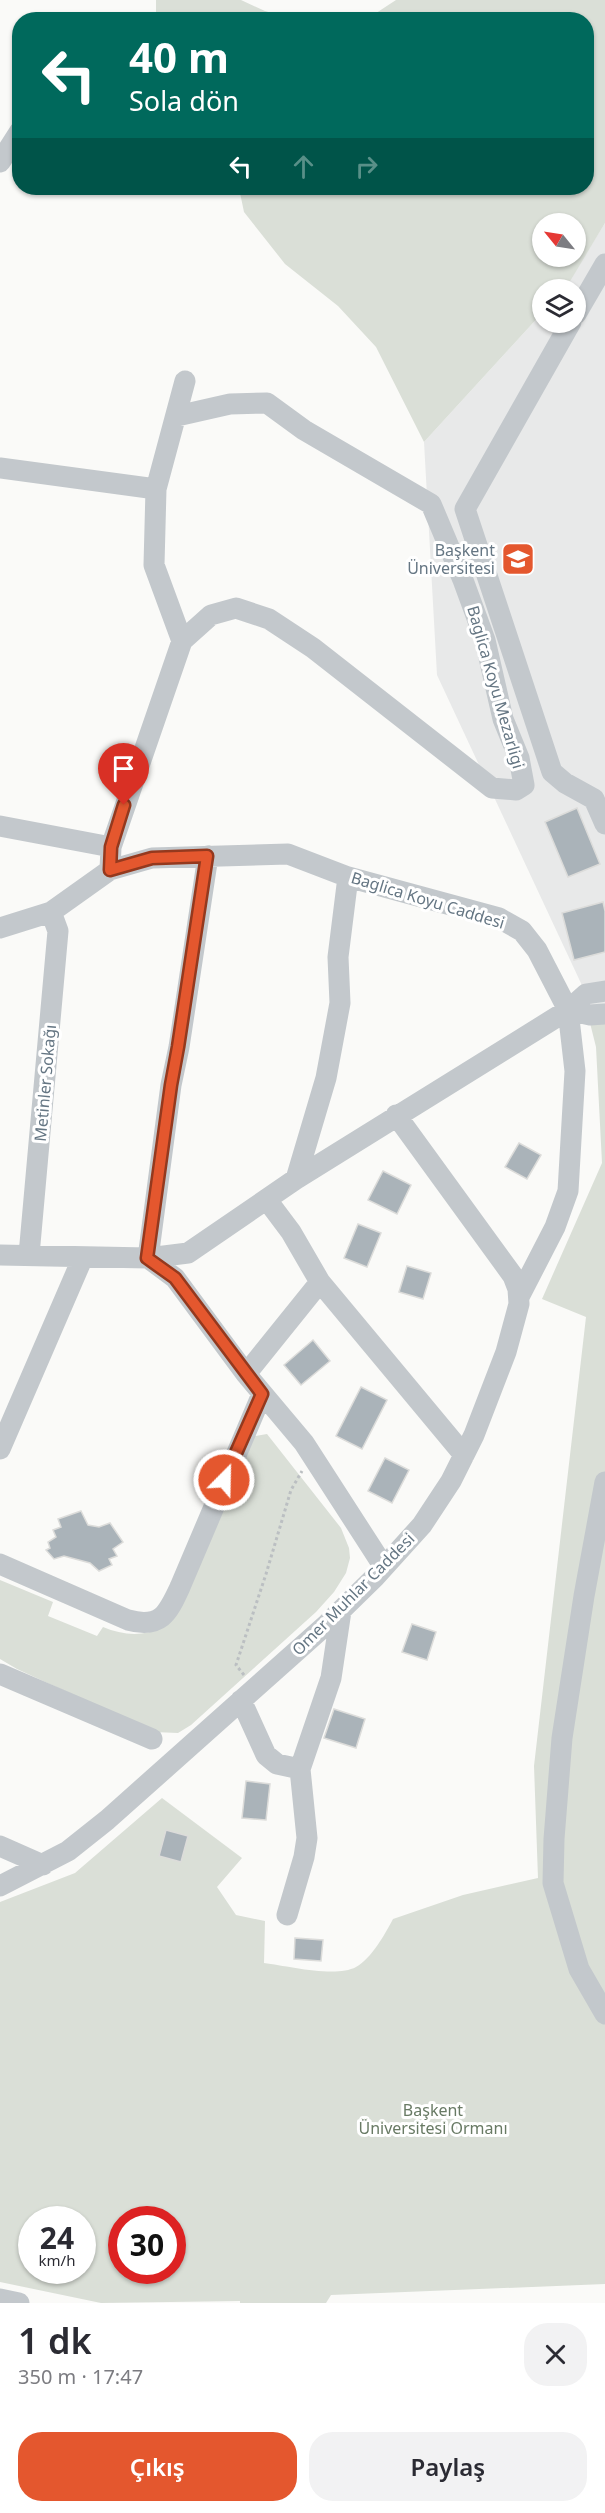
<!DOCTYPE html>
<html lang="tr">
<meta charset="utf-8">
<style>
:root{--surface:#fff;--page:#f2f2f3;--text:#2b2b33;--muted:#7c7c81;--accent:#e4572e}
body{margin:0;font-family:"Noto Sans",sans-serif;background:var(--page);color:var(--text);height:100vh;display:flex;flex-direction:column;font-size:22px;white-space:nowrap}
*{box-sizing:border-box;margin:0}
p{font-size:20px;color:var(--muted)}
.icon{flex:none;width:33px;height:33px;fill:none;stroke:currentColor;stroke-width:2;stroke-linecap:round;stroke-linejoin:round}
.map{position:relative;height:2303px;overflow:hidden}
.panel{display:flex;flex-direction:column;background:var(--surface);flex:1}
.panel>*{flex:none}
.top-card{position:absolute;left:12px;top:12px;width:582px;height:183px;border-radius:24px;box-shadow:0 2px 4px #0004;background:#00695c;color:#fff;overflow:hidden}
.needle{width:39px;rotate:300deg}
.fabs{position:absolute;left:532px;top:213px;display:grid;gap:12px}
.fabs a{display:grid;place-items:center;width:54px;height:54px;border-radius:50%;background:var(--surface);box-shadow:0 2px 4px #0004;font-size:30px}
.speed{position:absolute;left:18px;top:2206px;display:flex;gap:12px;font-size:30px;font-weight:700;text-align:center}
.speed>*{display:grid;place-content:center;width:78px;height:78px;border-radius:50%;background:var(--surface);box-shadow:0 2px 4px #0004;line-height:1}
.speed small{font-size:15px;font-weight:400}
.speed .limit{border:9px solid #d22;background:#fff;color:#111}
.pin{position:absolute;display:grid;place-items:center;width:51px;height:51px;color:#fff;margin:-62px -26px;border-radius:50% 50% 50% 0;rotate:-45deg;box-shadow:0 0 6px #0007}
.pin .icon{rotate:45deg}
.me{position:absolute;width:66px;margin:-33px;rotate:23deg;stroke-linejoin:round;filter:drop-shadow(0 0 4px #0008)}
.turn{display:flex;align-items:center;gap:21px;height:126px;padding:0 18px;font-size:27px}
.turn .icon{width:78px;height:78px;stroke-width:2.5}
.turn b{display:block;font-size:42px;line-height:51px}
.lanes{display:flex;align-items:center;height:57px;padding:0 18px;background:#0003;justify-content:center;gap:30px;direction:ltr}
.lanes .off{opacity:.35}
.round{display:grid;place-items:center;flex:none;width:63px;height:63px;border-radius:24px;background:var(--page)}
.headline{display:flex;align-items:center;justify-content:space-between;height:102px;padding:0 18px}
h1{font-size:36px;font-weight:600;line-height:45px}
.button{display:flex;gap:12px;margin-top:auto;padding:12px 18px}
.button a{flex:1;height:69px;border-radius:24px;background:var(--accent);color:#fff;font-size:24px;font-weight:600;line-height:69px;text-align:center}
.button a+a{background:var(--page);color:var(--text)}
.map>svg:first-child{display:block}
.built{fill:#e8e9e9}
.green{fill:#dadfd7;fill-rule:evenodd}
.building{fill:#aab3b9;stroke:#dcdcda;stroke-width:1.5}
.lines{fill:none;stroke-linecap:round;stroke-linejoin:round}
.path{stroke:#bbbfc2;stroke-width:3;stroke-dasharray:3 3;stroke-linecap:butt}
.minor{stroke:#c3c8cc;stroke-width:21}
.route-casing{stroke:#94391e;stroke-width:15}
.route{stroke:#e4572e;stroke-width:10}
.labels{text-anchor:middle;stroke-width:6;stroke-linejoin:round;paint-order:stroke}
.poi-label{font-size:16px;fill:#657683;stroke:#fff;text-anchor:end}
.street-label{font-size:16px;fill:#657683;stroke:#fff}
.park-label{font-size:16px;fill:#687a64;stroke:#fff}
</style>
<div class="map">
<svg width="605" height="2303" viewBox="0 0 605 2303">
<rect width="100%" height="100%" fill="#fafaf8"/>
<!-- built -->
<path class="built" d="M605,223V1047L586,994L437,675L424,442L543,312V322H576V290L564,289Z"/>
<!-- green -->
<path class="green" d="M156,0H241L265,11L292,19H156Z
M396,0H605V223L569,283L564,289L543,290V312L424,442L376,347L338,306L285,264L244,212L239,188H586V20L367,19ZM543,224H576V256H543Z
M605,1022V2284L331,2295L326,2303H240V2301L101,2303L0,2282V1902L75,1873L162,1798L242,1858L217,1887L236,1915L265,1921L264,1963C288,1966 336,1978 356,1967C372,1958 385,1934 393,1919L463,1895L538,1878L534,1766L586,1317L542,1299L602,1163L596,1047L590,1023ZM32,2220H82V2271H32ZM122,2220H172V2271H122Z
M267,1434L341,1528L349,1548L350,1558L346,1573L334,1592L316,1612L191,1725L178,1733L154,1732L17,1669L0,1659V1580L53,1602L48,1616L97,1636L103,1627C122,1635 142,1637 161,1628L249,1437Z"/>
<!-- building -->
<path class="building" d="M577,808L600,864L568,877L545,822Z
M603,902L605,911V952L574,960L562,913Z
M519,1143L541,1155L527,1179L505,1167Z
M383,1171L411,1185L397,1214L368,1200Z
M358,1224L381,1233L367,1267L344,1258Z
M407,1266L431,1273L423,1299L399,1292Z
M313,1340L330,1361L301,1385L284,1365Z
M361,1387L387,1400L362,1449L336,1436Z
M385,1458L409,1470L392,1503L368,1491Z
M81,1511L88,1525L99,1527L110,1523L123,1542L113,1549L117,1556L109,1559L112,1565L99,1571L90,1563L64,1556L54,1559L46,1550L50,1548L48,1542L56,1537L53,1530L61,1527L58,1519Z
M412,1624L436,1632L427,1660L402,1652Z
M334,1709L365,1719L356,1748L324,1738Z
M246,1781L270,1784L266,1820L242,1818Z
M166,1830L188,1836L181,1862L159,1856Z
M295,1938L323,1940L321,1961L294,1959Z"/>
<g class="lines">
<!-- path -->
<path class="path" d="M244,1675L236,1665L266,1574L291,1490L302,1471"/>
<!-- minor -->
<path class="minor" d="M0,162L20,131
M576,314L605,264
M571,322L465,509L552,772L565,783L594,799L605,824
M0,468L156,489
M182,641L154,565L156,489L185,381
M0,826L111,847
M208,856L179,1047L171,1085L148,1258L175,1278L246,1374L304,1443L384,1567
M110,870L111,847L182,641L211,615L236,608L269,619L313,648L492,788L516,790L524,785L519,758L503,719L485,640L463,580L431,504L304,430L267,403L230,404L177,416
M0,928L51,912L110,870L152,858L288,854L348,877L499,918L522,931L537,950L568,1010L575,1071L568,1191L555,1227L519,1297
M568,1010L590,1015L605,1014
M296,1179L326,1078L340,1003L338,957L348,877
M0,1255L148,1258L188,1253L296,1179L568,1010L586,994L605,991
M29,1255L58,931L51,912
M320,1282L464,1455
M246,1374L320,1282L291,1232L267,1200
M0,1449L83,1257
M605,1482L584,1596L562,1738L554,1839L553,1883L579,1969L605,2014
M0,1564L128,1620C161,1629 168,1613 180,1587L262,1394
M0,1674L152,1739
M241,1700L266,1755L277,1764L300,1769
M0,1846L43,1865
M0,1886L68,1851L107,1820L327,1624L375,1577L422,1525L451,1481L474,1435L506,1352L519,1304L518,1289L513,1276L396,1115
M287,1915L304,1857L307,1838L300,1769L331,1678L341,1611
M0,2299L19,2303"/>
</g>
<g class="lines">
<defs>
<path id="route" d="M124,805L111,847L110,870L152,858L207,856L178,1047L171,1085L147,1258L175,1278L262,1394L224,1480"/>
</defs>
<!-- route casing -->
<use href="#route" class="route-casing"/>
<!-- route -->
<use href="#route" class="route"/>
</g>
<!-- icons -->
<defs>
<symbol id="university-square" viewBox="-11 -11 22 22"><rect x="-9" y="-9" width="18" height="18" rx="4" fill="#e4572e" stroke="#fff"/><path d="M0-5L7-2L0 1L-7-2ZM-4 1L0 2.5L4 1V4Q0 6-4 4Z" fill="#fff"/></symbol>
</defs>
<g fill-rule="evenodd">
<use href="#university-square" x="499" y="540" width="38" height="38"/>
</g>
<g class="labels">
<!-- poi labels -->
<g class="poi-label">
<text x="495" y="556">Başkent<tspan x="495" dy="18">Üniversitesi</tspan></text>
</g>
<!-- street labels -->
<g class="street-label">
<text transform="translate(496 687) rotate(74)" y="6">Baglica Koyu Mezarligi</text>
<text transform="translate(428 900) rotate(17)" y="6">Baglica Koyu Caddesi</text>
<text transform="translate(45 1083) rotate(-85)" y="6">Metinler Sokağı</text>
<text transform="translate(353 1594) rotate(-45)" y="6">Omer Muhlar Caddesi</text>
</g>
<!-- park labels -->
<g class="park-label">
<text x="433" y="2116">Başkent<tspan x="433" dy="18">Üniversitesi Ormanı</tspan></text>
</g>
</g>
</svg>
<div class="fabs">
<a><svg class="needle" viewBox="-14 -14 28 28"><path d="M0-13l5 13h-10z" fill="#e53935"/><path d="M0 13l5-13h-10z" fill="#7c7c81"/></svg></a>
<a><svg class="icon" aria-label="layers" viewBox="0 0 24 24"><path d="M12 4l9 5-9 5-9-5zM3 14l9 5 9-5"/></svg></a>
</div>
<div class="speed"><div>24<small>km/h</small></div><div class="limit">30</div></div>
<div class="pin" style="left:124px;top:805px;background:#d93025"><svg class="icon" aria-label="arrive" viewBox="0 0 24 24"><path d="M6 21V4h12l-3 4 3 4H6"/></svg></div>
<svg class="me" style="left:224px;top:1480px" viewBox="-20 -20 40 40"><circle r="17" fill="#e4572e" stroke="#fff" stroke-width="3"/><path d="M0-11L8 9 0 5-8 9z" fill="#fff"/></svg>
<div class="top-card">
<div class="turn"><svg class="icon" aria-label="left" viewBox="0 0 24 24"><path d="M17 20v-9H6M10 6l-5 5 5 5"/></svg><div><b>40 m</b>Sola dön</div></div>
<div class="lanes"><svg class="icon" aria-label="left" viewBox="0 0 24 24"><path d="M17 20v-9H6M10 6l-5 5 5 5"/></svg><svg class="icon off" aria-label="ahead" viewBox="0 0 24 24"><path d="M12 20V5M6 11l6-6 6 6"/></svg><svg class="icon off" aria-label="right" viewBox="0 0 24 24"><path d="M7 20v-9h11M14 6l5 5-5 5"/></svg></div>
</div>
</div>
<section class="panel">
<div class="headline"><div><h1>1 dk</h1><p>350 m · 17:47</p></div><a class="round"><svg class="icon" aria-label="close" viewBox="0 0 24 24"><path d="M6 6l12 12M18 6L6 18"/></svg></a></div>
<div class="button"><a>Çıkış</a><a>Paylaş</a></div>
</section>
